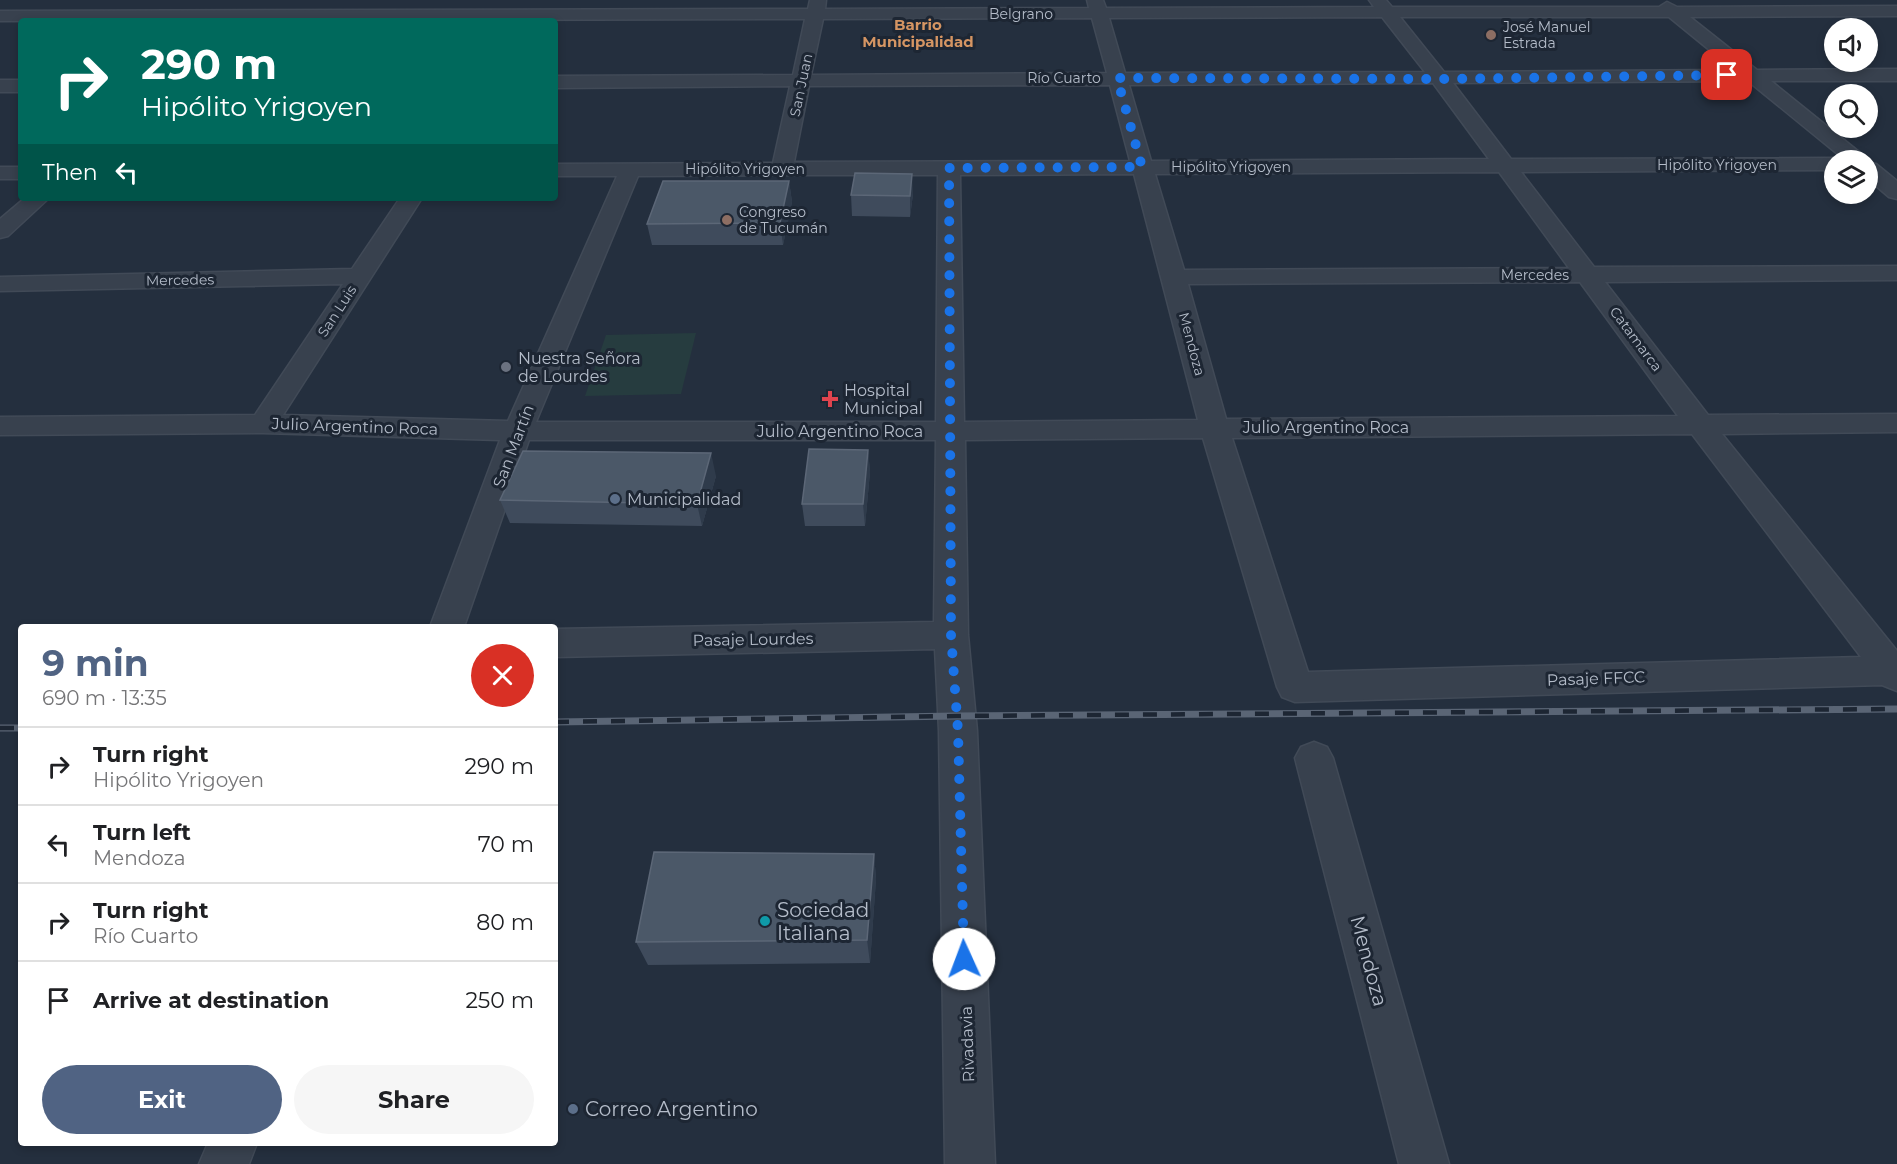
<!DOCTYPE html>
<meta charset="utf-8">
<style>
:root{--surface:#fff;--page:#f6f6f6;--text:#202124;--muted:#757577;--line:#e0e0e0;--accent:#506383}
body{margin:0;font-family:Montserrat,sans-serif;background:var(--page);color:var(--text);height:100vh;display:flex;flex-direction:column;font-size:22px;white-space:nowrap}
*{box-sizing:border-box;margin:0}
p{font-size:20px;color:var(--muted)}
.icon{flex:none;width:33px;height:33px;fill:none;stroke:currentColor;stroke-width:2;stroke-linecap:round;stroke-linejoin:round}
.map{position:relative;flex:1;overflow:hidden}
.panel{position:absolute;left:18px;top:624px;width:540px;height:522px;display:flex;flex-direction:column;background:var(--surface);border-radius:6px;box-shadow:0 3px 9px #0003}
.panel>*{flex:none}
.guide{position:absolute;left:18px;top:18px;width:540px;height:183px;border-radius:6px;box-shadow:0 3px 9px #0003;background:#00695c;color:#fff;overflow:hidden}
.buttons{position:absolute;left:1824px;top:18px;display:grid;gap:12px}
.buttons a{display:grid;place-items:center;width:54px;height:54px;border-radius:50%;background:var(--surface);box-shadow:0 3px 9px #0003;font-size:30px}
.pin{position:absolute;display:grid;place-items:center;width:51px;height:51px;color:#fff;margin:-26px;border-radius:12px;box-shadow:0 3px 9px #0006}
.me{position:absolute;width:66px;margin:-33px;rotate:358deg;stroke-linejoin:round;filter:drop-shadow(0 0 4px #0008)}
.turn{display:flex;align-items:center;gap:21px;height:126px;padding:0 24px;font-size:27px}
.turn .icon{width:78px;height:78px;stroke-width:2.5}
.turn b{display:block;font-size:42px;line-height:51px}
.then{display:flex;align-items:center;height:57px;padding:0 24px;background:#0003;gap:12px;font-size:22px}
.round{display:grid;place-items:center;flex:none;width:63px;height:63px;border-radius:32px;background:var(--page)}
.headline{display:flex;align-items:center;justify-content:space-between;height:102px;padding:0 24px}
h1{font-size:36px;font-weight:700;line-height:45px;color:var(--accent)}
.button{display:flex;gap:12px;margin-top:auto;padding:12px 24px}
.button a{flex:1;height:69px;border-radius:36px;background:var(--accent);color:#fff;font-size:24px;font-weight:700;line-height:69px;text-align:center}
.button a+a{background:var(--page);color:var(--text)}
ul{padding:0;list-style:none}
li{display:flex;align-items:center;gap:18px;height:78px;padding:0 24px;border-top:2px solid var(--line)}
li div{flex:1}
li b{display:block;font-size:22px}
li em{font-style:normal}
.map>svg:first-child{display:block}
.green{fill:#263c3f}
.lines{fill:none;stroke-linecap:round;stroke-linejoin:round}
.minor-casing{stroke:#414a57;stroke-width:3}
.minor{fill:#38414e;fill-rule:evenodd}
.rail-casing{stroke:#5a6575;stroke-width:7}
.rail{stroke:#1d2633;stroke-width:4.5;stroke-dasharray:14;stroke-linecap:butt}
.wall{fill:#3f4b5c}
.shaded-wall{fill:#2f3b4b}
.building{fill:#4b5868;stroke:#5c6777;stroke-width:1.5}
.route{stroke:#1a73e8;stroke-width:10;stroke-dasharray:0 18}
.education-dot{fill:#8d6e63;stroke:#1d2633;stroke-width:2}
.worship-dot{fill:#6b7280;stroke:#1d2633;stroke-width:2}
.health-dot{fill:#e0444e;stroke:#1d2633;stroke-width:2}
.service-dot{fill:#5c6f8a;stroke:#1d2633;stroke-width:2}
.culture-dot{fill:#0f9aa8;stroke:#1d2633;stroke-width:2}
.labels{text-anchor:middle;stroke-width:6;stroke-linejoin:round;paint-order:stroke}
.far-street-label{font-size:14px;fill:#b4bcc9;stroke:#1d2633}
.far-poi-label{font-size:14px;fill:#b4bcc9;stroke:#1d2633;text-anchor:start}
.far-neighbourhood-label{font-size:15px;font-weight:bold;fill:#d59563;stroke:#1d2633}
.poi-label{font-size:16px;fill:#b4bcc9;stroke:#1d2633;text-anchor:start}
.street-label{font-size:16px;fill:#b4bcc9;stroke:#1d2633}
.near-poi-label{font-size:20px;fill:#b4bcc9;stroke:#1d2633;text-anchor:start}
.near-street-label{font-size:20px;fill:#b4bcc9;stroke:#1d2633}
</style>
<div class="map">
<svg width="1897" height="1164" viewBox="0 0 1897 1164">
<rect width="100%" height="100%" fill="#242f3e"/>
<!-- green -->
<path class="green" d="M696,333L681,394L585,396L606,335Z"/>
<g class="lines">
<defs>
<path id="minor" d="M810,0H826L825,9L1089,8L1087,0H1103L1106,8L1374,7L1369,0H1386L1392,7H1659L1667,2L1677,7L1897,6V16L1690,17L1757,70L1897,69V81H1771L1864,156L1867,160H1845L1748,81L1453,83L1511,159L1834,158L1842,159L1834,160V170L1521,172L1594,267L1897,266V280L1605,282L1708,415L1897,414V432L1722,434L1897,651V691L1882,685L1295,702L1282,697L1277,687L1203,438L965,440L968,635L977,731L995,1164H945L939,731L935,649L555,657V629L934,622L936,440H529L464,627H430L500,440L263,433L0,435V417L255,415L343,284L0,291V277L352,269L400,198H422L283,415L508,421L617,176H555V164L773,163L790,86L555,88V76L793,75L805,19L0,21V11L808,9ZM1382,17L1425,72L1125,73L1109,18ZM1400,17H1669L1734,70L1444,72ZM1092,18L1107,73L811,75L823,19ZM1433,83L1489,159L1151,161L1129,85ZM1110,85L1130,161L794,162L809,86ZM1499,172L1569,268L1184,270L1155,174ZM1134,174L1198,420L964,422L960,175ZM782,175H938L936,422H536L638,176ZM1580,282L1678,416L1226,419L1188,284ZM1692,434L1861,657L1308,672L1232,438Z
M0,80H21V92H0Z
M1868,163L1876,164L1897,181V199L1889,197L1868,179Z
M0,167H21V179H0Z
M25,198H49L8,236L0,238V219Z
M1314,742L1327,747L1333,758L1449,1164H1399L1295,758L1301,747Z
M208,1143H257L249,1164H199Z"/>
</defs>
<!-- minor casing -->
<use href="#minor" class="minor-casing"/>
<!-- minor -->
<use href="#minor" class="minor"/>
<defs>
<path id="rail" d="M555,722L957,716L1897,709
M0,728H21"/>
</defs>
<!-- rail casing -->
<use href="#rail" class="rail-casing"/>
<!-- rail -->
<use href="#rail" class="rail"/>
</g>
<!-- wall -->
<path class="wall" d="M789,181L792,202L783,245H652L647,224Z
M913,194L910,217L852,216L851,195Z
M868,450L870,472L865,526H805L802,504Z
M716,476L702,526L510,523L500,500Z
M874,854L876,879L870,963L648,965L636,942Z"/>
<!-- shaded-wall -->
<path class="shaded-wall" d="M912,174L913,194L910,217V196Z
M789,181L792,202L783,245L780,223Z
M868,450L870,472L865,526L863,504Z
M711,453L716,476L702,526L697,504Z
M874,854L876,879L870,963L867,940Z"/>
<!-- building -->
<path class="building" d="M855,173L912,174L910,196L851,195Z
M663,181H789L780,223L647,224Z
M809,449L868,450L863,504H802Z
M523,451L711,453L697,504L500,500Z
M654,852L874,854L867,940L636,942Z"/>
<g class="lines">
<!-- route -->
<path class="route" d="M964,959L958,731L951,635L949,168L1142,167L1117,78L1440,79L1727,75"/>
</g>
<!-- markers -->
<g class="education-dot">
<circle cx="1491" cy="35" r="6"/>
<circle cx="727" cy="220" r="6"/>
</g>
<circle class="worship-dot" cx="506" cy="367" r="6"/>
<path class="health-dot" d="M827 390h6v6h6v6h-6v6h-6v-6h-6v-6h6z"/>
<g class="service-dot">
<circle cx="615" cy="499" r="6"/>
<circle cx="573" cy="1109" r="6"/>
</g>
<circle class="culture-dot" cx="765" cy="921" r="6"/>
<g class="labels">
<!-- far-street labels -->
<g class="far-street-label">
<text x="1021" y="19">Belgrano</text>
<text x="1064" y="83">Río Cuarto</text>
<text transform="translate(801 85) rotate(-78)" y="5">San Juan</text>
<text x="1717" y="170">Hipólito Yrigoyen</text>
<text x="1231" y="172">Hipólito Yrigoyen</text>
<text x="745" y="174">Hipólito Yrigoyen</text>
<text x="1535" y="280">Mercedes</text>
<text transform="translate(180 280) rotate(-1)" y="5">Mercedes</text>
<text transform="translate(337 311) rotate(-57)" y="5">San Luis</text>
<text transform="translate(1636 339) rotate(53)" y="5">Catamarca</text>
<text transform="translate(1192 344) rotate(75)" y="5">Mendoza</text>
</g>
<!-- far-poi labels -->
<g class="far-poi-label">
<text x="1503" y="32">José Manuel<tspan x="1503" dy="16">Estrada</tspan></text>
<text x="739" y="217">Congreso<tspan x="739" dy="16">de Tucumán</tspan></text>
</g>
<!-- far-neighbourhood labels -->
<g class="far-neighbourhood-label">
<text x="918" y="30">Barrio<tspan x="918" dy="17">Municipalidad</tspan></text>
</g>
<!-- poi labels -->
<g class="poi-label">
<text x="518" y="364">Nuestra Señora<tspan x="518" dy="18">de Lourdes</tspan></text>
<text x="844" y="396">Hospital<tspan x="844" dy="18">Municipal</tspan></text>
<text x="627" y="505">Municipalidad</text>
</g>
<!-- street labels -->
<g class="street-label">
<text transform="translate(355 426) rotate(2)" y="6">Julio Argentino Roca</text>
<text x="1326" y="433">Julio Argentino Roca</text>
<text x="840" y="437">Julio Argentino Roca</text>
<text transform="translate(513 446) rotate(-69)" y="6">San Martín</text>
<text transform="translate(753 639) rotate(-1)" y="6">Pasaje Lourdes</text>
<text transform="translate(1596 678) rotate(-2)" y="6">Pasaje FFCC</text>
<text transform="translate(967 1044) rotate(-92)" y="6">Rivadavia</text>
</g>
<!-- near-poi labels -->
<g class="near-poi-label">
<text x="777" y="917">Sociedad<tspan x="777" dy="23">Italiana</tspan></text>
<text x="585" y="1116">Correo Argentino</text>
</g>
<!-- near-street labels -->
<g class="near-street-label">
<text transform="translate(1369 961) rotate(75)" y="7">Mendoza</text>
</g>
</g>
</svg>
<div class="buttons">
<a><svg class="icon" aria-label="sound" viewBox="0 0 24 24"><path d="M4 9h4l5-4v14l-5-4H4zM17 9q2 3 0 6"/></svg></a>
<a><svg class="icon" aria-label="search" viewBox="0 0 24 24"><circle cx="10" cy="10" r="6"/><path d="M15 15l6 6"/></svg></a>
<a><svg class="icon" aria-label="layers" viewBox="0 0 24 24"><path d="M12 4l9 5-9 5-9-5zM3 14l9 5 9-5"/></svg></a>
</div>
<div class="pin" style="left:1727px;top:75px;background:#d93025"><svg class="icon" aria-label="arrive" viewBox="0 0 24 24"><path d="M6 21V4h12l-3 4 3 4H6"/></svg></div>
<svg class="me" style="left:964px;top:959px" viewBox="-20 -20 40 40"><circle r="19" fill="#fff"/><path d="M0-13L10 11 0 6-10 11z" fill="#1a73e8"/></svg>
<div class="guide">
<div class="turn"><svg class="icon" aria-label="right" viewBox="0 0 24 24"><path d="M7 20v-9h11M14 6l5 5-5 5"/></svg><div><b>290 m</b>Hipólito Yrigoyen</div></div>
<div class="then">Then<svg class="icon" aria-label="left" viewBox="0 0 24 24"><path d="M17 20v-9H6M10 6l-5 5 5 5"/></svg></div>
</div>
<section class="panel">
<div class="headline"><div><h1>9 min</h1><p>690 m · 13:35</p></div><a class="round" style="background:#d93025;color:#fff"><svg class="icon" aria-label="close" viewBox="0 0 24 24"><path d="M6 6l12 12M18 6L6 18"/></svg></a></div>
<ul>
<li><svg class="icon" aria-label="right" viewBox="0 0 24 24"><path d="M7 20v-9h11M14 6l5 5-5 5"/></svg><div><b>Turn right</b><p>Hipólito Yrigoyen</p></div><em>290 m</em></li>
<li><svg class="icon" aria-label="left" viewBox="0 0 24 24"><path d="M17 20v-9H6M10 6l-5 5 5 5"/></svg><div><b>Turn left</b><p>Mendoza</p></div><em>70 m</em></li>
<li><svg class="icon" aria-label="right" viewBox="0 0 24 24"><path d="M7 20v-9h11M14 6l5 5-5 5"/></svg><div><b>Turn right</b><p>Río Cuarto</p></div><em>80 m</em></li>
<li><svg class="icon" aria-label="arrive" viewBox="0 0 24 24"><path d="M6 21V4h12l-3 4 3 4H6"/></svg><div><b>Arrive at destination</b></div><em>250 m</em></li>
</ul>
<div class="button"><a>Exit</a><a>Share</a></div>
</section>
</div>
